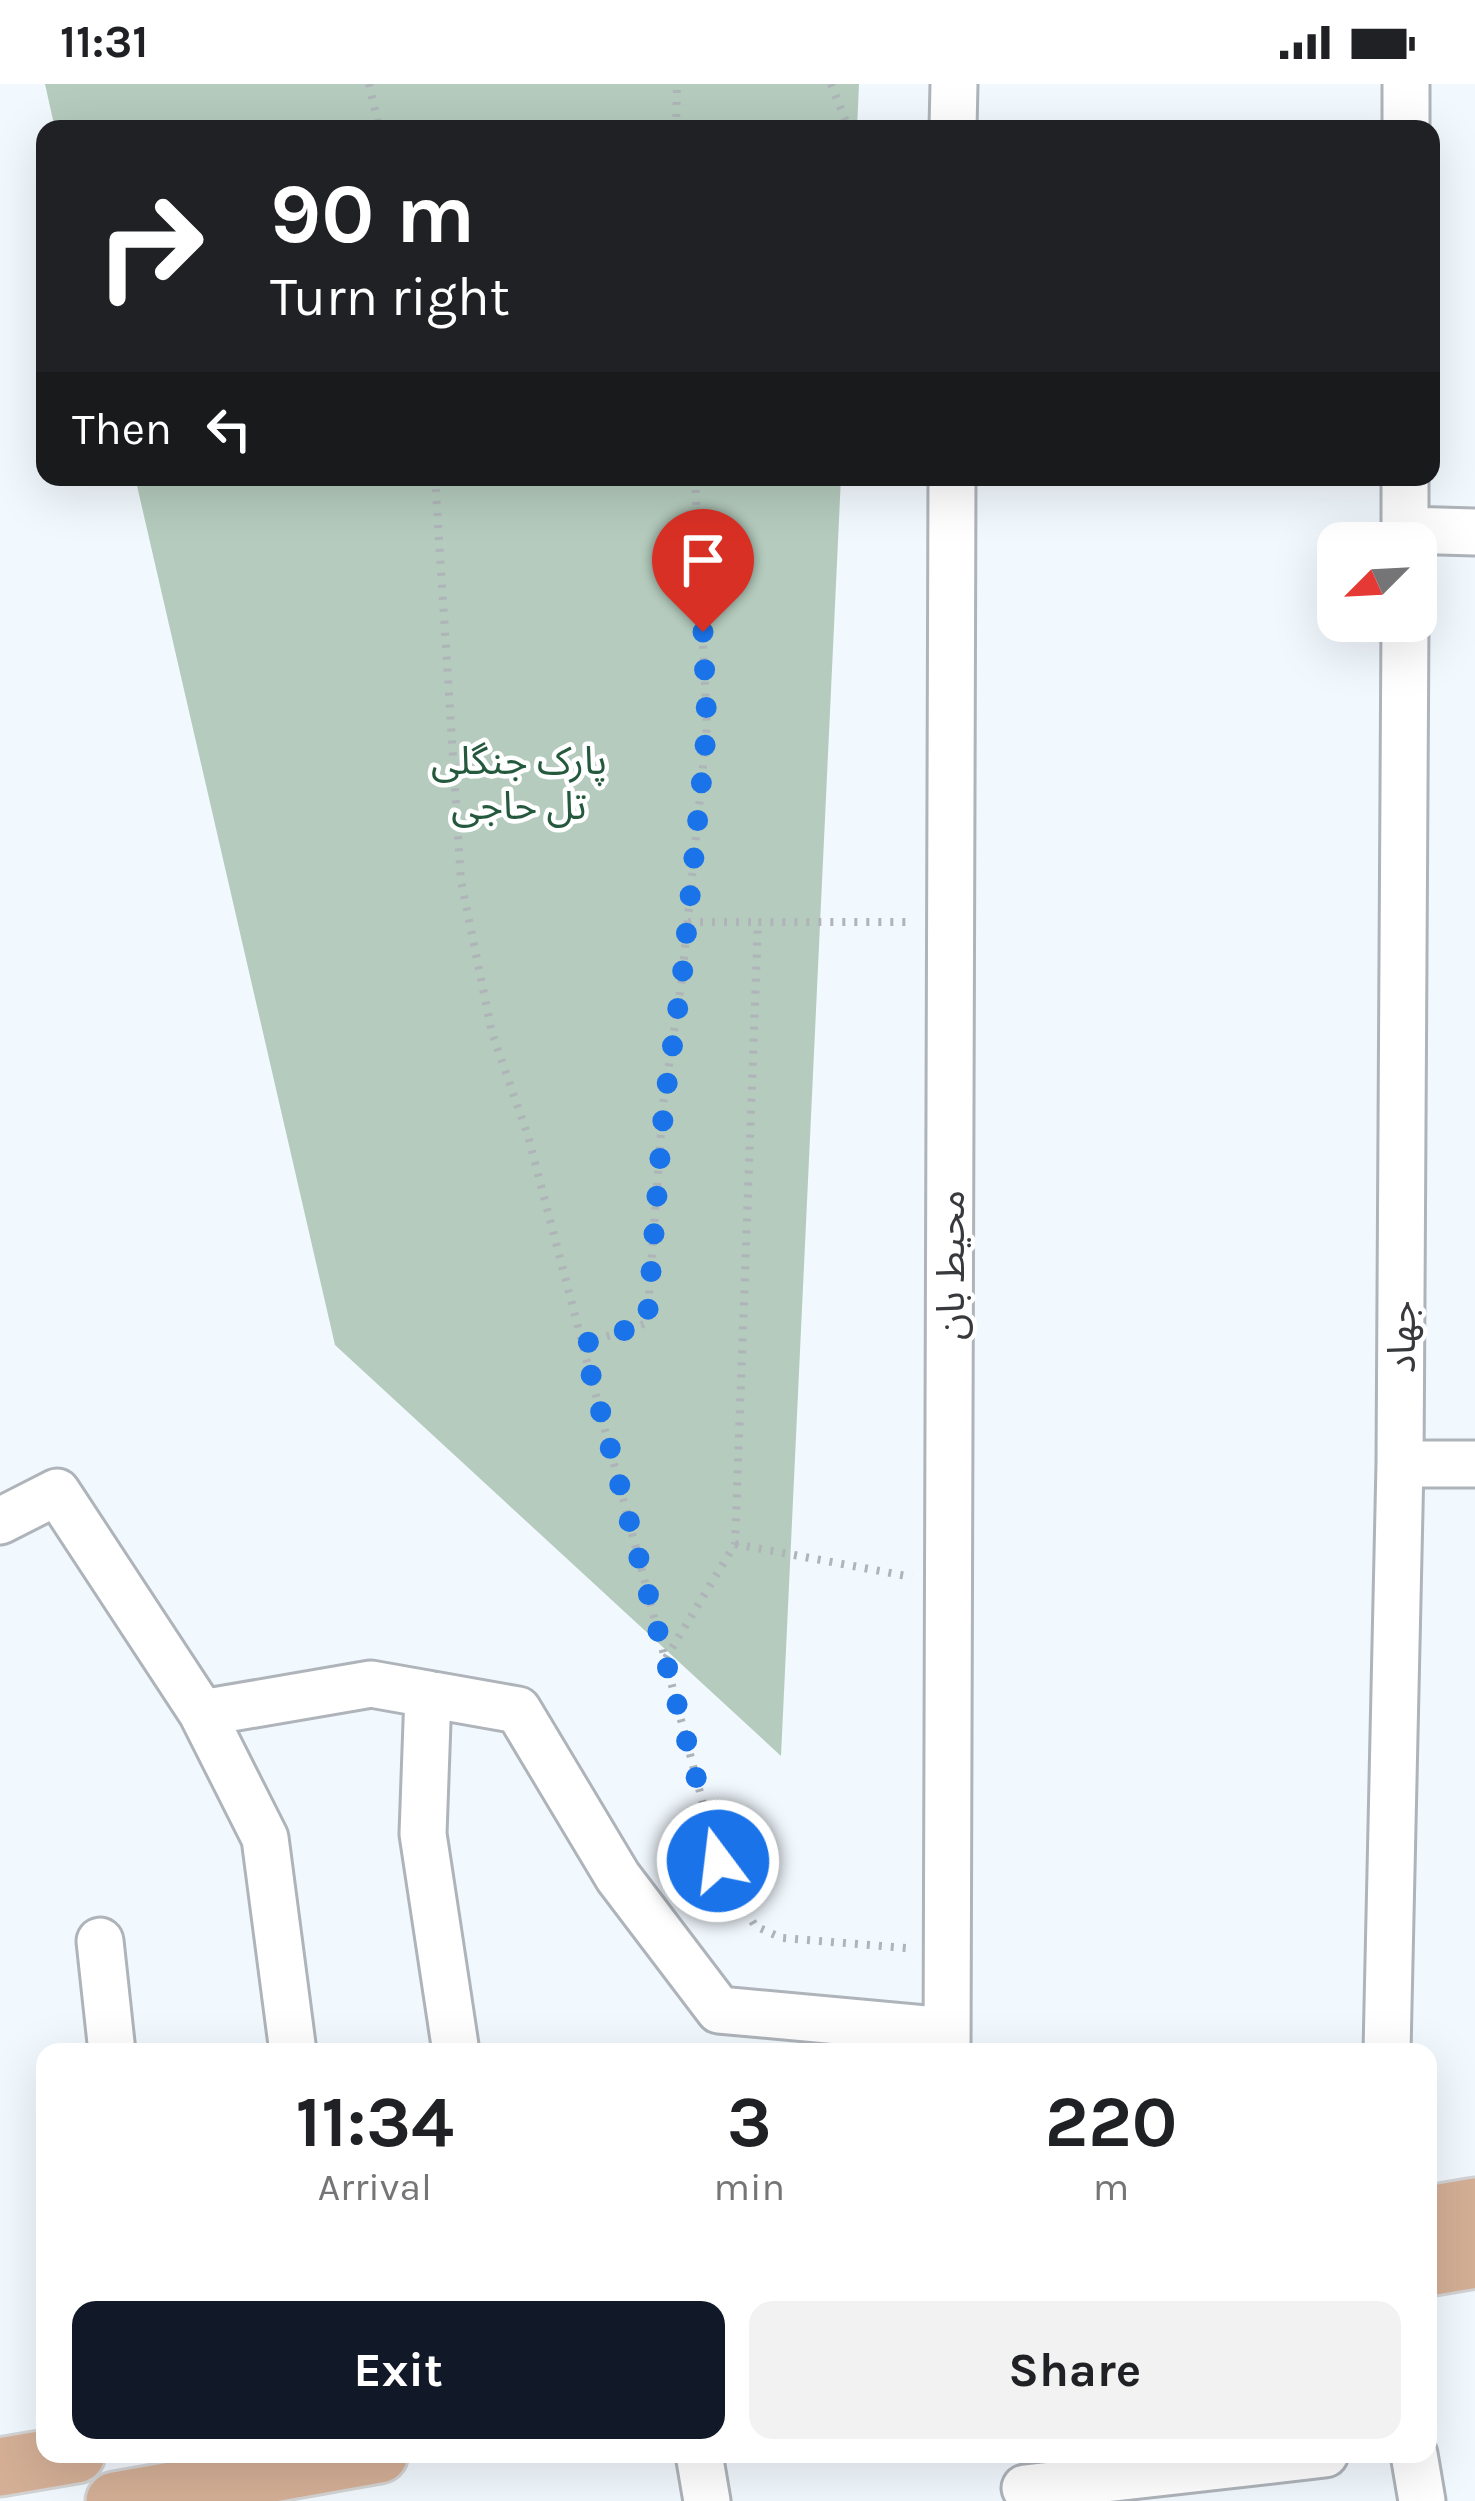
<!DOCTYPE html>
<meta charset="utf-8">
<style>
:root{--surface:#fff;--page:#f2f2f2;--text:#202124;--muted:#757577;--accent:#111827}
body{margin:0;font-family:Karla,"Noto Sans Arabic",sans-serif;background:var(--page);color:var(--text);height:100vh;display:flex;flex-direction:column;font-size:45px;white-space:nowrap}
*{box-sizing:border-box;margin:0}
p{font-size:39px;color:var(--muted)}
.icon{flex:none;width:66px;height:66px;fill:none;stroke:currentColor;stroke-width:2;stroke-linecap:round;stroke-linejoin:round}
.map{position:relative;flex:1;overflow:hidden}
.drawer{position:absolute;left:36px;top:1959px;width:1401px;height:420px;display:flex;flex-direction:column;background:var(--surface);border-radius:24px;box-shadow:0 12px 48px #0002}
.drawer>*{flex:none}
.guide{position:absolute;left:36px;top:36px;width:1404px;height:366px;border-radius:24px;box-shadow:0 12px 48px #0002;background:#202124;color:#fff;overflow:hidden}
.needle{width:78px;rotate:246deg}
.controls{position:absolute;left:1317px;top:438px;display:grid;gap:24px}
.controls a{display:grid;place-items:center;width:120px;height:120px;border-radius:24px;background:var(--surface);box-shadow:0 12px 48px #0002;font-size:60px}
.pin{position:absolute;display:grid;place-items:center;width:102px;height:102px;color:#fff;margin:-123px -51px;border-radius:50% 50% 50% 0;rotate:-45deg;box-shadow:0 0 12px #0007}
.pin .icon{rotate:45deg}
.me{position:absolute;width:132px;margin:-66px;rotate:345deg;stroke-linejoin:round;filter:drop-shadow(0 0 9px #0008)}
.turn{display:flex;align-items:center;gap:42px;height:252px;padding:0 36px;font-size:54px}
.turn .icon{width:156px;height:156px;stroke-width:2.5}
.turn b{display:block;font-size:84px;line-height:102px}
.then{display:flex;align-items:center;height:114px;padding:0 36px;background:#0003;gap:24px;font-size:45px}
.eta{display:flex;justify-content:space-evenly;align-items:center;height:204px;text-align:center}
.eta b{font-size:72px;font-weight:700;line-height:84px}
.cta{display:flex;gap:24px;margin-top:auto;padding:24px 36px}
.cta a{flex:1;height:138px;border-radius:24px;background:var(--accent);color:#fff;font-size:48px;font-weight:700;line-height:138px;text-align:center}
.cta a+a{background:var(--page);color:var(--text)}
.status{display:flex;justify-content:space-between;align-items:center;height:84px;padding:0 60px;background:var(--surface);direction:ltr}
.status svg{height:33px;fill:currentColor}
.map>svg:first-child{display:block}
.green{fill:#b4cbbd}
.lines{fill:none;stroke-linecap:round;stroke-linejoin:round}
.minor-casing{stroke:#aeb4ba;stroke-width:51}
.major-casing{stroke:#d3d3d4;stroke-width:63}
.path{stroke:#afb4b9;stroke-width:8;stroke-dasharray:3 9;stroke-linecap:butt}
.minor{stroke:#fff;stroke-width:45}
.major{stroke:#d4af96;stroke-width:57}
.route{stroke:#1a73e8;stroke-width:21;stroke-dasharray:0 37.8}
.labels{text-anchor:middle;stroke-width:9;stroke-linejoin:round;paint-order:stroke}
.park-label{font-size:39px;fill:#24593d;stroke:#fff}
.street-label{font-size:39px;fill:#37393c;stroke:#fff}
</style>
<div class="status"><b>11:31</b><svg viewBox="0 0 49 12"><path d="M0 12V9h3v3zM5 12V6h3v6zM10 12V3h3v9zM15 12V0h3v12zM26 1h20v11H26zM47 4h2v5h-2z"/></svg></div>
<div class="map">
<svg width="1475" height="2417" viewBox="0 0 1475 2417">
<rect width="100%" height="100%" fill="#f1f8fe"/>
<!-- green -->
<path class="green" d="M45,0H859L857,45H55Z
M135,393H841L781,1672L335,1261Z"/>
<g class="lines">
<defs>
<path id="minor" d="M953,45L954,0
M1406,45V0
M1405,446L1475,448
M1405,459V393
M1400,1380H1475
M0,1437L57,1408L202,1629L265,1754L293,1968
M428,1610L423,1750L456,1968
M202,1629L371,1600L518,1626L618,1793L719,1926L947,1947
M100,1857L112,1968
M947,1968L952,393
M1387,1968L1400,1380L1405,537
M699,2370L707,2417
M1414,2370L1422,2417
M1025,2404L1325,2370"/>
<path id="major" d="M1428,2131L1475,2123
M1428,2183L1475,2175
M0,2383L76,2370
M115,2417L379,2370"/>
</defs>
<!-- minor casing -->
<use href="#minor" class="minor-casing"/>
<!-- major casing -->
<use href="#major" class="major-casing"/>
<!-- path -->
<path class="path" d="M369,0L379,45
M831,0L849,45
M676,45L677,0
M435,393L461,797L492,949L528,1052L718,1777L755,1842L782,1854L907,1864
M688,838H758
M584,1260L647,1239L663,1021L682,894L707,642L695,393
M735,1460L912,1493
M666,1574L735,1460L758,838H910"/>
<!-- minor -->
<use href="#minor" class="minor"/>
<!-- major -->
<use href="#major" class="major"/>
</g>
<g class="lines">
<!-- route -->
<path class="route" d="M703,548L707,642L682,894L664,1022L647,1239L583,1260L718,1777"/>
</g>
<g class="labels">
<!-- park labels -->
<g class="park-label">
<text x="519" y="690">پارک جنگلی<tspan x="519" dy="45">تل حاجی</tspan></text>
</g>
<!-- street labels -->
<g class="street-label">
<text transform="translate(950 1181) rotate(-90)" y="14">محیط بان</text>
<text transform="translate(1401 1253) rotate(-90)" y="14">جهاد</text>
</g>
</g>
</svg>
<div class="controls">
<a><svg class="needle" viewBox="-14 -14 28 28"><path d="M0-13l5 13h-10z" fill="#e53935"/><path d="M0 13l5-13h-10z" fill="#757577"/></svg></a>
</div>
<div class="pin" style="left:703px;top:548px;background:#d93025"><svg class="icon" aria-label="arrive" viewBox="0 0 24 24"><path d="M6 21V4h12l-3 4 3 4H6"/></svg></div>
<svg class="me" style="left:718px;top:1777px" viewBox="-20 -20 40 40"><circle r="17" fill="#1a73e8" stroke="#fff" stroke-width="3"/><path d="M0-11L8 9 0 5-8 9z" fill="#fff"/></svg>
<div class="guide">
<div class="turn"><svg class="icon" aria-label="right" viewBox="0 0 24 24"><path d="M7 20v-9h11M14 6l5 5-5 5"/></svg><div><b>90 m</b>Turn right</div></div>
<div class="then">Then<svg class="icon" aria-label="left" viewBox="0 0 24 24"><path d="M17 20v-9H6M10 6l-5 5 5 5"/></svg></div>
</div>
<section class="drawer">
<div class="eta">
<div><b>11:34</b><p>Arrival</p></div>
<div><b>3</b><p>min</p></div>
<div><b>220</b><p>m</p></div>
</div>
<div class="cta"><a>Exit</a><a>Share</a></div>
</section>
</div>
